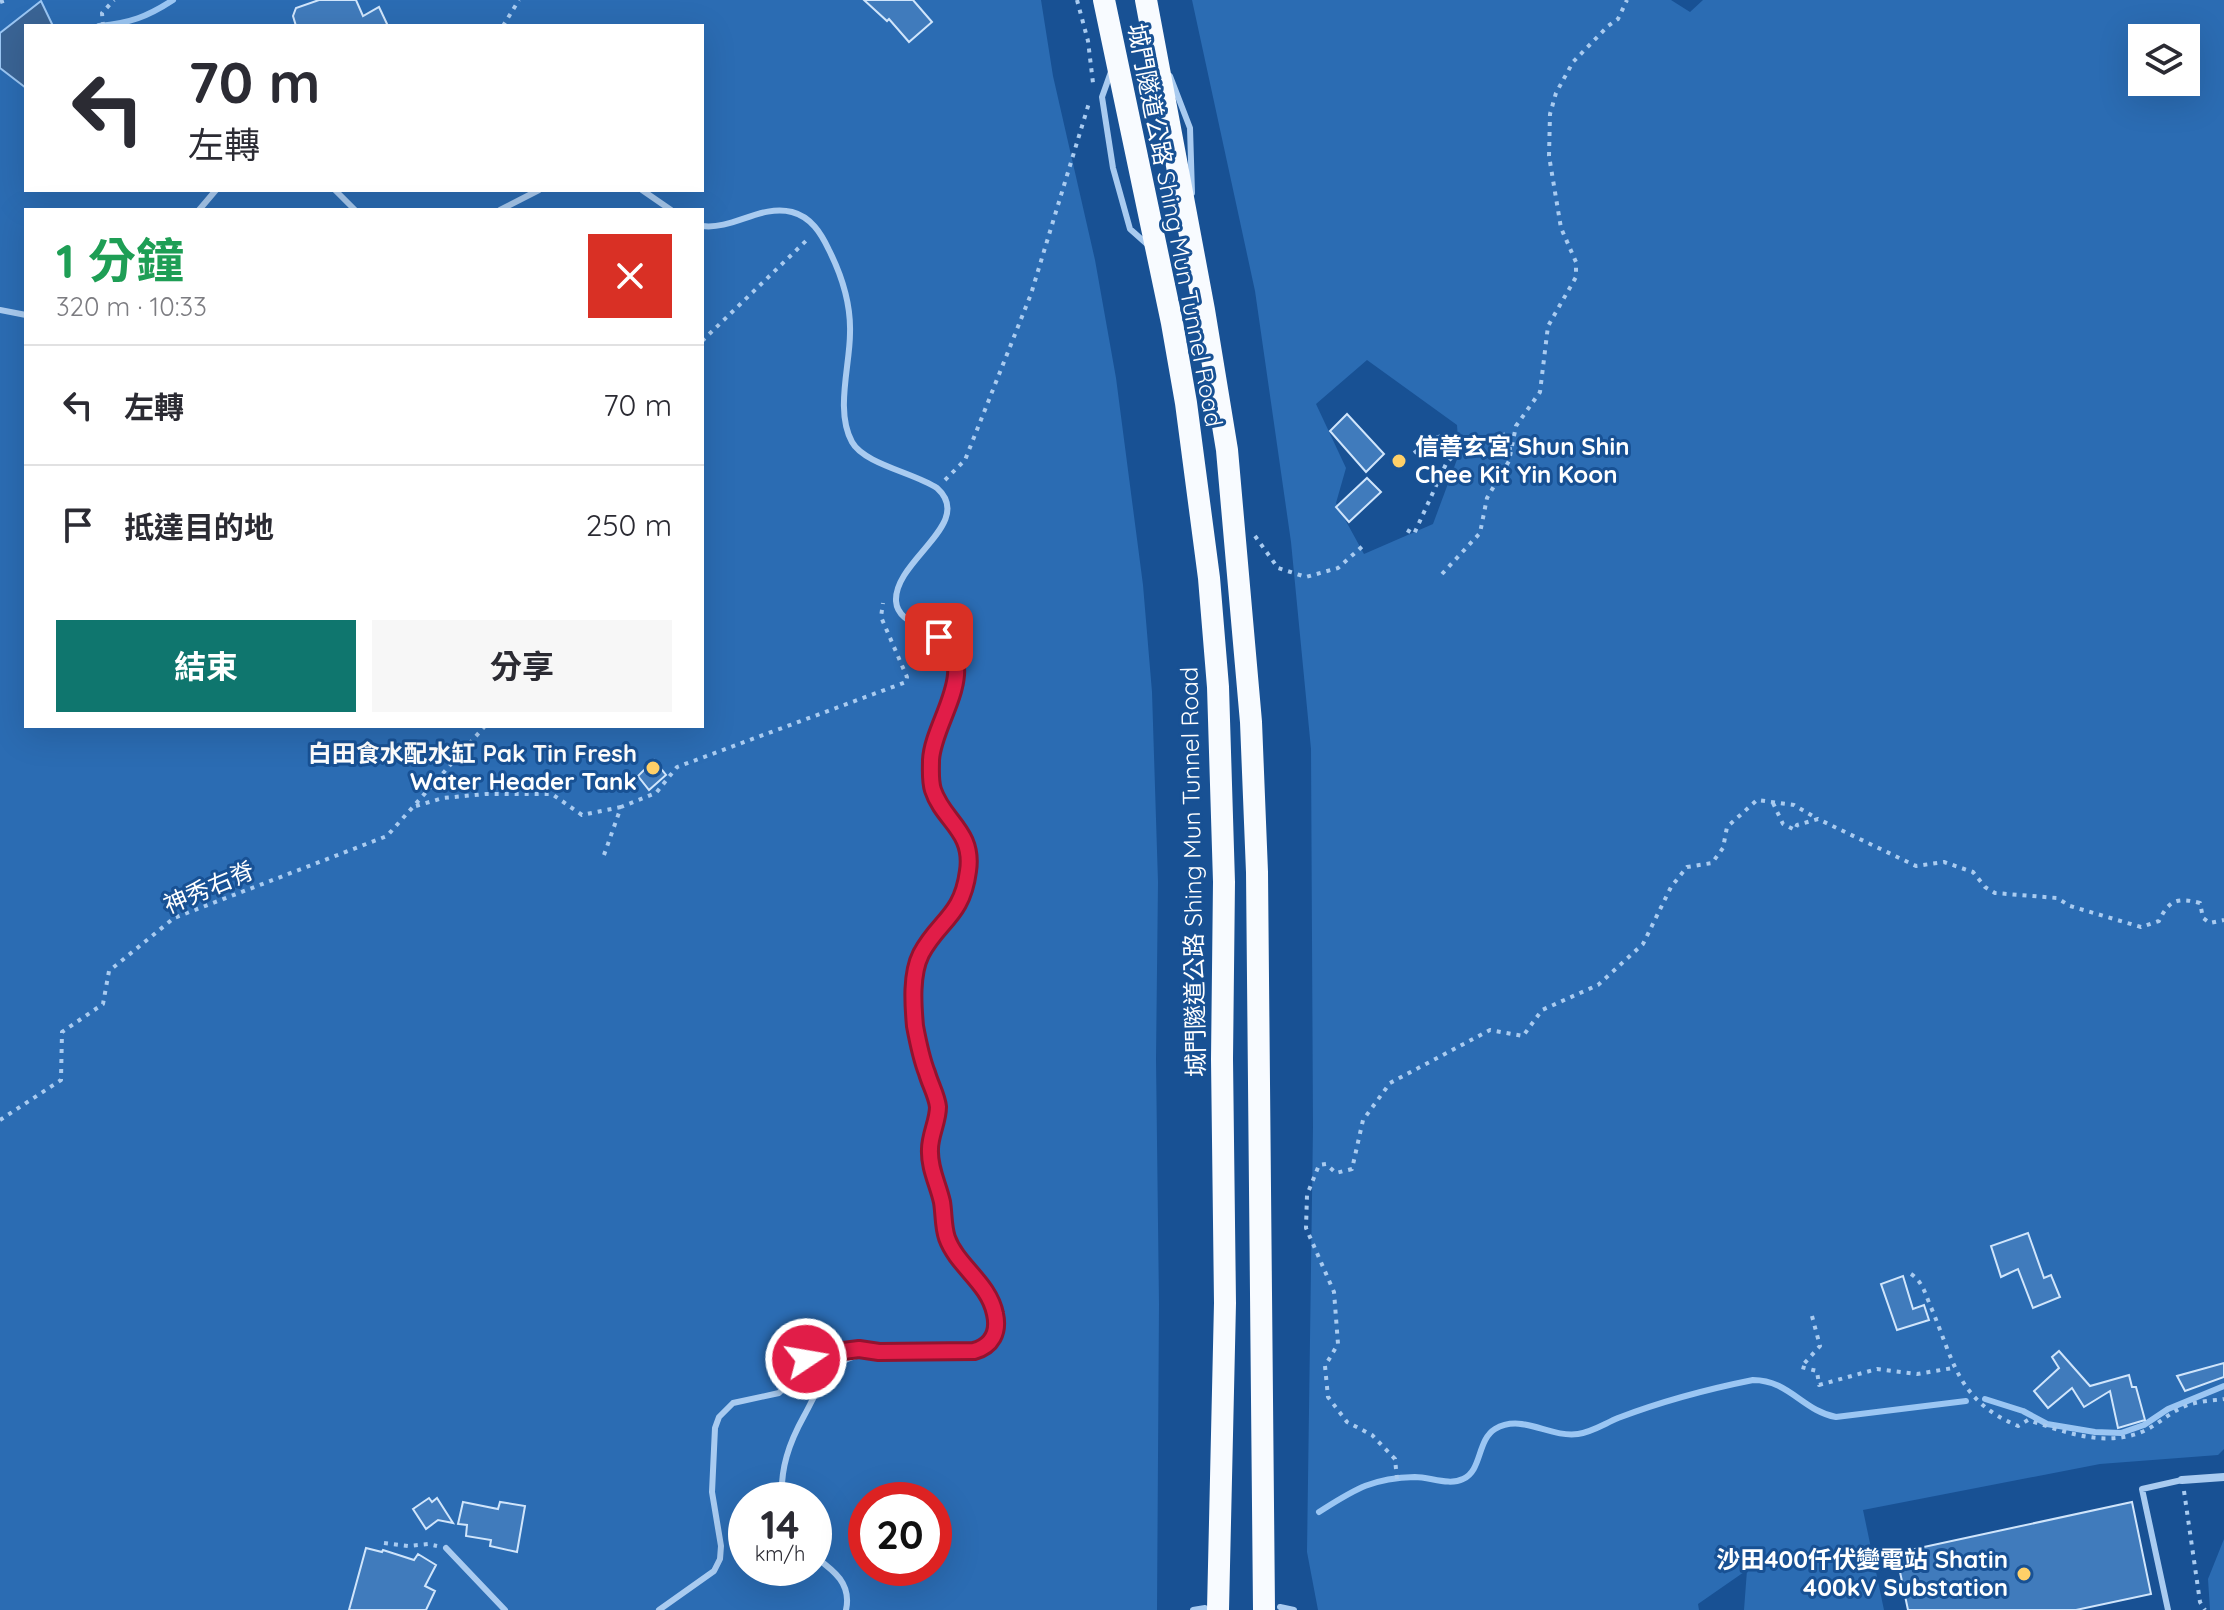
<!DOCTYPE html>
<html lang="zh-TW">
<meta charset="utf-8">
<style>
:root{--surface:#fff;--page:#f7f7f7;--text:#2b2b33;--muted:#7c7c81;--line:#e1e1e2;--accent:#0f766e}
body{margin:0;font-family:Quicksand,"Noto Sans TC",sans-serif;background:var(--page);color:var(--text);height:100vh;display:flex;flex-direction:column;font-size:30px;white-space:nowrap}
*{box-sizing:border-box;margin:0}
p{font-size:26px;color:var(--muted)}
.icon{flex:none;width:44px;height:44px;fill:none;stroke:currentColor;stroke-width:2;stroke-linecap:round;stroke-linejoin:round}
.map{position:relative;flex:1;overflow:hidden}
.panel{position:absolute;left:24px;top:208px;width:680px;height:520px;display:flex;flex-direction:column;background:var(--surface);border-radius:0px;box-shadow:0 8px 32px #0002}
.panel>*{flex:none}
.banner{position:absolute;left:24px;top:24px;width:680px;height:168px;border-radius:0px;box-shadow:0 8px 32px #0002;background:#fff;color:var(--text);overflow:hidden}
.buttons{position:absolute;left:2128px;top:24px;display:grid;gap:16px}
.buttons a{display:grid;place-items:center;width:72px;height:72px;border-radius:0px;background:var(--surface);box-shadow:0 8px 32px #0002;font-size:40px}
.speed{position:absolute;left:728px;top:1482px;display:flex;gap:16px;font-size:40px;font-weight:700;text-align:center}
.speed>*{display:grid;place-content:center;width:104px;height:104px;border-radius:50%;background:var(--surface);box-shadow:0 8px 32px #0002;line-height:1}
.speed small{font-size:20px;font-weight:400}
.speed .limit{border:12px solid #d22;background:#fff;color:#111}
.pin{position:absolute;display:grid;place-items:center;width:68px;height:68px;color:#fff;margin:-34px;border-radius:16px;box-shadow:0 4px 12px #0006}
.me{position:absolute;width:88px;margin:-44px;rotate:78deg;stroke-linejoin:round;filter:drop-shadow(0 0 6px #0008)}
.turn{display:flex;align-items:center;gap:28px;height:168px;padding:0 32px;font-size:36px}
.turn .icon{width:104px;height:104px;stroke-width:2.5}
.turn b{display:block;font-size:56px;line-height:68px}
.round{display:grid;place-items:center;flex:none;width:84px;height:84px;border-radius:0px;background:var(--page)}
.headline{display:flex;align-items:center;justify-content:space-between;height:136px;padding:0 32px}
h1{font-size:48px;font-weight:700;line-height:60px;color:#1e9e55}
.button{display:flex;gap:16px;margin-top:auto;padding:16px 32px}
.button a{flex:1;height:92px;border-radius:0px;background:var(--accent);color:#fff;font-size:32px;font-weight:700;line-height:92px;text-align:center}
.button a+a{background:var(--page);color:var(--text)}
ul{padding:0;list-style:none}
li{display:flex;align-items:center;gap:24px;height:120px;padding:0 32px;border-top:2px solid var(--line)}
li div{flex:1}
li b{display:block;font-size:30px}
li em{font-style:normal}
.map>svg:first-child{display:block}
.green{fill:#2b6cb3;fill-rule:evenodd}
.water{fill:#3a6495;stroke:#9bc6f3;stroke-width:2}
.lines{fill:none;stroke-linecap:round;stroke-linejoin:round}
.stream{stroke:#9bc6f3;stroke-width:6}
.building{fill:#407bbc;stroke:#d0e5fb;stroke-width:2}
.path{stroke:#a9cbf0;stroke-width:4;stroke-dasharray:4 6;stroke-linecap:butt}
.service{stroke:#a9cbf0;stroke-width:6}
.minor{stroke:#a9cbf0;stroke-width:8}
.trunk{stroke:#f8fbff;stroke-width:22}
.route-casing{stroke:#92132f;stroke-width:20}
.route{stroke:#e11d48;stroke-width:14}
.poi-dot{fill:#ffd068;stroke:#185194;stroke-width:3}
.labels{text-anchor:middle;stroke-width:6;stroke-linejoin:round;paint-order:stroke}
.street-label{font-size:24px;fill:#fff;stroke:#185194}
.poi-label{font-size:24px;font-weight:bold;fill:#fff;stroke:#185194;text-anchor:end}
</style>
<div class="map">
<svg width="2224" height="1610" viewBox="0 0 2224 1610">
<rect width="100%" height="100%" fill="#185194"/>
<!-- green -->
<path class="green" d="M0,0H1041L1053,76L1095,260L1116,378L1143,585L1152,692L1158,882L1156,1059L1159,1304L1157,1610H0ZM26,26H702V190H26ZM26,210H702V726H26ZM746,1500H814V1568H746ZM866,1500H934V1568H866Z
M1192,0H1671L1690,12L1703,0H2224V1449L2218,1455L2100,1464L1863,1510L1884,1610H1744L1747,1570L1698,1604L1699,1610H1318L1307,1552L1313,1127L1311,749L1291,542L1255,291ZM2142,38H2186V82H2142ZM1367,360L1457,425L1459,454L1433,524L1364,554L1336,503L1346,468L1316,404Z
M2224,1539V1610H2210L2208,1579Z"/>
<!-- water -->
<path class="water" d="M41,1L53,26H26V88L0,68V33Z"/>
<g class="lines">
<!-- stream -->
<path class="stream" d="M99,26C130,23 147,17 173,0
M1985,1399L2023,1411L2047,1424L2095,1432L2121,1433L2144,1425L2168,1409L2224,1386
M1319,1512C1354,1490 1371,1478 1415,1477C1430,1477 1449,1486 1463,1479C1482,1471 1477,1440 1495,1429C1522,1413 1549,1438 1578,1434C1592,1432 1604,1424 1618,1418C1660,1402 1708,1389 1753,1380C1789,1380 1803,1411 1836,1417L1966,1401"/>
</g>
<!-- building -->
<path class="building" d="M319,0H356L363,16L379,7L388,26H296L293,16L296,8Z
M864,0H913L932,22L909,42L889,19L887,21Z
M1347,414L1384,454L1366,472L1330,431Z
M1367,478L1381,492L1349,522L1336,507Z
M654,760L666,775L649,790L638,776Z
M2028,1233L2044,1278L2051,1275L2060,1297L2033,1308L2018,1269L2001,1277L1991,1246Z
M1903,1276L1913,1309L1924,1305L1929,1320L1897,1330L1881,1284Z
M2059,1351L2090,1386L2129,1375L2132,1387H2136L2145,1420L2118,1428L2110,1391L2084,1407L2072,1388L2048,1408L2034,1391L2059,1368L2052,1357Z
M2224,1363V1377L2185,1391L2177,1376Z
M429,1498L432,1502L437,1498L453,1523L438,1520L426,1529L413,1509Z
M463,1502L498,1509L500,1502L525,1506L517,1552L490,1546L491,1540L466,1536L467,1525L458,1524Z
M2132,1502L2151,1594L2076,1610H1908L1896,1553Z
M366,1548L382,1552L383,1550L414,1560L418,1554L436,1565L425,1586L435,1591L426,1610H349Z"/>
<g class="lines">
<!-- path -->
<path class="path" d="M1077,0L1088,41L1093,83
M0,2L6,0
M103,26L102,13L114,0
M503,26L519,0
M702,341L810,237
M1414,453L1438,435L1446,464
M945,480L965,460L1031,294L1089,103
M1407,530L1414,534L1446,464L1457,451L1472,441L1508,434L1510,450
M1255,536L1278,568L1306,577L1338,568L1366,543
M1442,574L1480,533L1487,498L1509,461L1516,426L1540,392L1548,326L1576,277V262L1561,228L1549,156L1550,114L1556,93L1573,62L1608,26L1618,19L1627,0
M1773,803L1783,824L1795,830L1797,825L1818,819L1916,866L1944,862L1973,872L1985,887L1995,893L2057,898L2070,906L2141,927L2159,921C2169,900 2177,897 2200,903L2203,918L2210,923L2224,920
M416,806L443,798L486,794H552L582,815L621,807
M604,855L621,807L656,793L677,767L906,682L907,677L881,617L883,603
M0,1120L61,1080L62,1032L103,1004L109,971L174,918L387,836L485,726
M1911,1274C1922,1281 1925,1293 1930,1305C1954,1360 1956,1400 2018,1426L2028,1420C2065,1432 2105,1448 2144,1431C2157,1425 2168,1414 2181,1408C2194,1401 2210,1401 2224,1399
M1812,1316L1820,1346L1801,1367L1817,1371L1819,1385L1877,1369L1917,1374L1953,1368
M1397,1479L1395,1459L1372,1435L1347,1422L1328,1397L1325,1366L1338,1344L1334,1292L1306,1228L1307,1195L1319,1165L1326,1164L1336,1173L1352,1169L1363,1120L1390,1083L1490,1030L1523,1036L1542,1010L1598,985L1643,944L1671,887L1687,867L1712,863L1723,848L1727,827L1757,800L1794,805L1818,819
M2184,1491L2200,1602L2205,1610
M384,1543L408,1546L428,1544L437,1546"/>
<!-- service -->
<path class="service" d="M1112,69L1102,97L1113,168L1130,229L1148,245
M1170,76L1190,128L1192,193
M335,190L355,210
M642,190L671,210
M199,210L216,190
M500,210L539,190
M702,226C733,230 761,204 792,212C811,217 821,233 829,250C842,276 851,303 850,333C850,366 835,411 852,442C864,464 915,473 937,488C976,523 894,560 896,601C898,632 954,625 957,667C959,692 942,716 935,739C931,753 930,769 932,783C936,820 979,825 966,881C957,920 921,938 915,974C911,1005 915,1038 925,1068C929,1080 935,1092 937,1104C939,1119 930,1133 930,1148C929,1167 939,1184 942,1203C944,1216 943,1229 948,1241C961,1270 1006,1297 995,1334C992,1342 985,1348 977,1350C967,1353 955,1351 945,1351C914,1350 860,1345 834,1367C821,1379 813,1400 804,1416C789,1443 780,1469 782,1500
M0,310L26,315
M446,1548L505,1610
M814,1556C833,1570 852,1583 846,1610
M1280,1607L1294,1610
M659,1610L714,1571L720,1559L721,1546L712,1492L715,1428L719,1417L733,1403L779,1393C788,1384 794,1371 803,1362C814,1350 856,1348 872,1350
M1193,1610L1205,1608
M2168,1610L2142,1489L2182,1480"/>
<!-- minor -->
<path class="minor" d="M2182,1480L2224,1477"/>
<!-- trunk -->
<path class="trunk" d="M1104,0L1172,323L1186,403L1209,578L1218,687L1224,882L1222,1059L1225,1303L1218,1610
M1146,0L1204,310L1227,450L1251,722L1257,872L1264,1610"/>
</g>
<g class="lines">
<defs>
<path id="route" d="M806,1359L820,1354L859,1349L879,1352L974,1351C992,1346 999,1332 995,1314C989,1283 957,1266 947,1238C943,1226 944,1214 942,1202C938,1184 929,1168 930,1149C930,1135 938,1121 938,1107C937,1096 930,1084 927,1073C921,1058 918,1042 915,1026C913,1004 911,974 921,954C939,920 962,917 968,871C974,831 943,821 933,790C930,781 931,770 931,760C933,721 981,669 939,637"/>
</defs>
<!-- route casing -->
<use href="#route" class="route-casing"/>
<!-- route -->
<use href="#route" class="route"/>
</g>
<!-- markers -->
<g class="poi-dot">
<circle cx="1399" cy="461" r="8"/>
<circle cx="653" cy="768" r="8"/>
<circle cx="2024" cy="1574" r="8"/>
</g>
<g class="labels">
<!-- street labels -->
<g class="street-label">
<text transform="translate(1175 225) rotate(79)" y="8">城門隧道公路 Shing Mun Tunnel Road</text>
<text transform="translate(1193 872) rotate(-91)" y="8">城門隧道公路 Shing Mun Tunnel Road</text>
<text transform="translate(209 888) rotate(-23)" y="8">神秀右脊</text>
</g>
<!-- poi labels -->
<g class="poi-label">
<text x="1415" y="455" text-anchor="start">信善玄宮 Shun Shin<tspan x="1415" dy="28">Chee Kit Yin Koon</tspan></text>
<text x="637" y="762">白田食水配水缸 Pak Tin Fresh<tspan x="637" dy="28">Water Header Tank</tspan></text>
<text x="2008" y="1568">沙田400仟伏變電站 Shatin<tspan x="2008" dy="28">400kV Substation</tspan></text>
</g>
</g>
</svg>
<div class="buttons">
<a><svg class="icon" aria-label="layers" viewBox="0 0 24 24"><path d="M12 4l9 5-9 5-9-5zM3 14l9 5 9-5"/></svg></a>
</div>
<div class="speed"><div>14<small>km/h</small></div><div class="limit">20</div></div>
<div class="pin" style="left:939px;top:637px;background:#d93025"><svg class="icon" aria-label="arrive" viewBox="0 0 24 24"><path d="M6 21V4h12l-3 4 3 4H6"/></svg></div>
<svg class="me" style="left:806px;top:1359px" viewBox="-20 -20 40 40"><circle r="17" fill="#e11d48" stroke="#fff" stroke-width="3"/><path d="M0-11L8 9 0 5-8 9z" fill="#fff"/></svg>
<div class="banner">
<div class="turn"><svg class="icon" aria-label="left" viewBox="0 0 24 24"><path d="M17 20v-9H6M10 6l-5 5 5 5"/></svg><div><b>70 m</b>左轉</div></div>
</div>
<section class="panel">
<div class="headline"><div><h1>1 分鐘</h1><p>320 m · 10:33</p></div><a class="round" style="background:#d93025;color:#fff"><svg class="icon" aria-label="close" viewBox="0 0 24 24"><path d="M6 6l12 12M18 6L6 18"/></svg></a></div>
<ul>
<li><svg class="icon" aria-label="left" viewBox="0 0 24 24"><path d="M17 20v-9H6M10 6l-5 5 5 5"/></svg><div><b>左轉</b></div><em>70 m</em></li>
<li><svg class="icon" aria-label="arrive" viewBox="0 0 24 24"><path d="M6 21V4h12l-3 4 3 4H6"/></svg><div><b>抵達目的地</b></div><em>250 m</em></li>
</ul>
<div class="button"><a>結束</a><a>分享</a></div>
</section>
</div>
